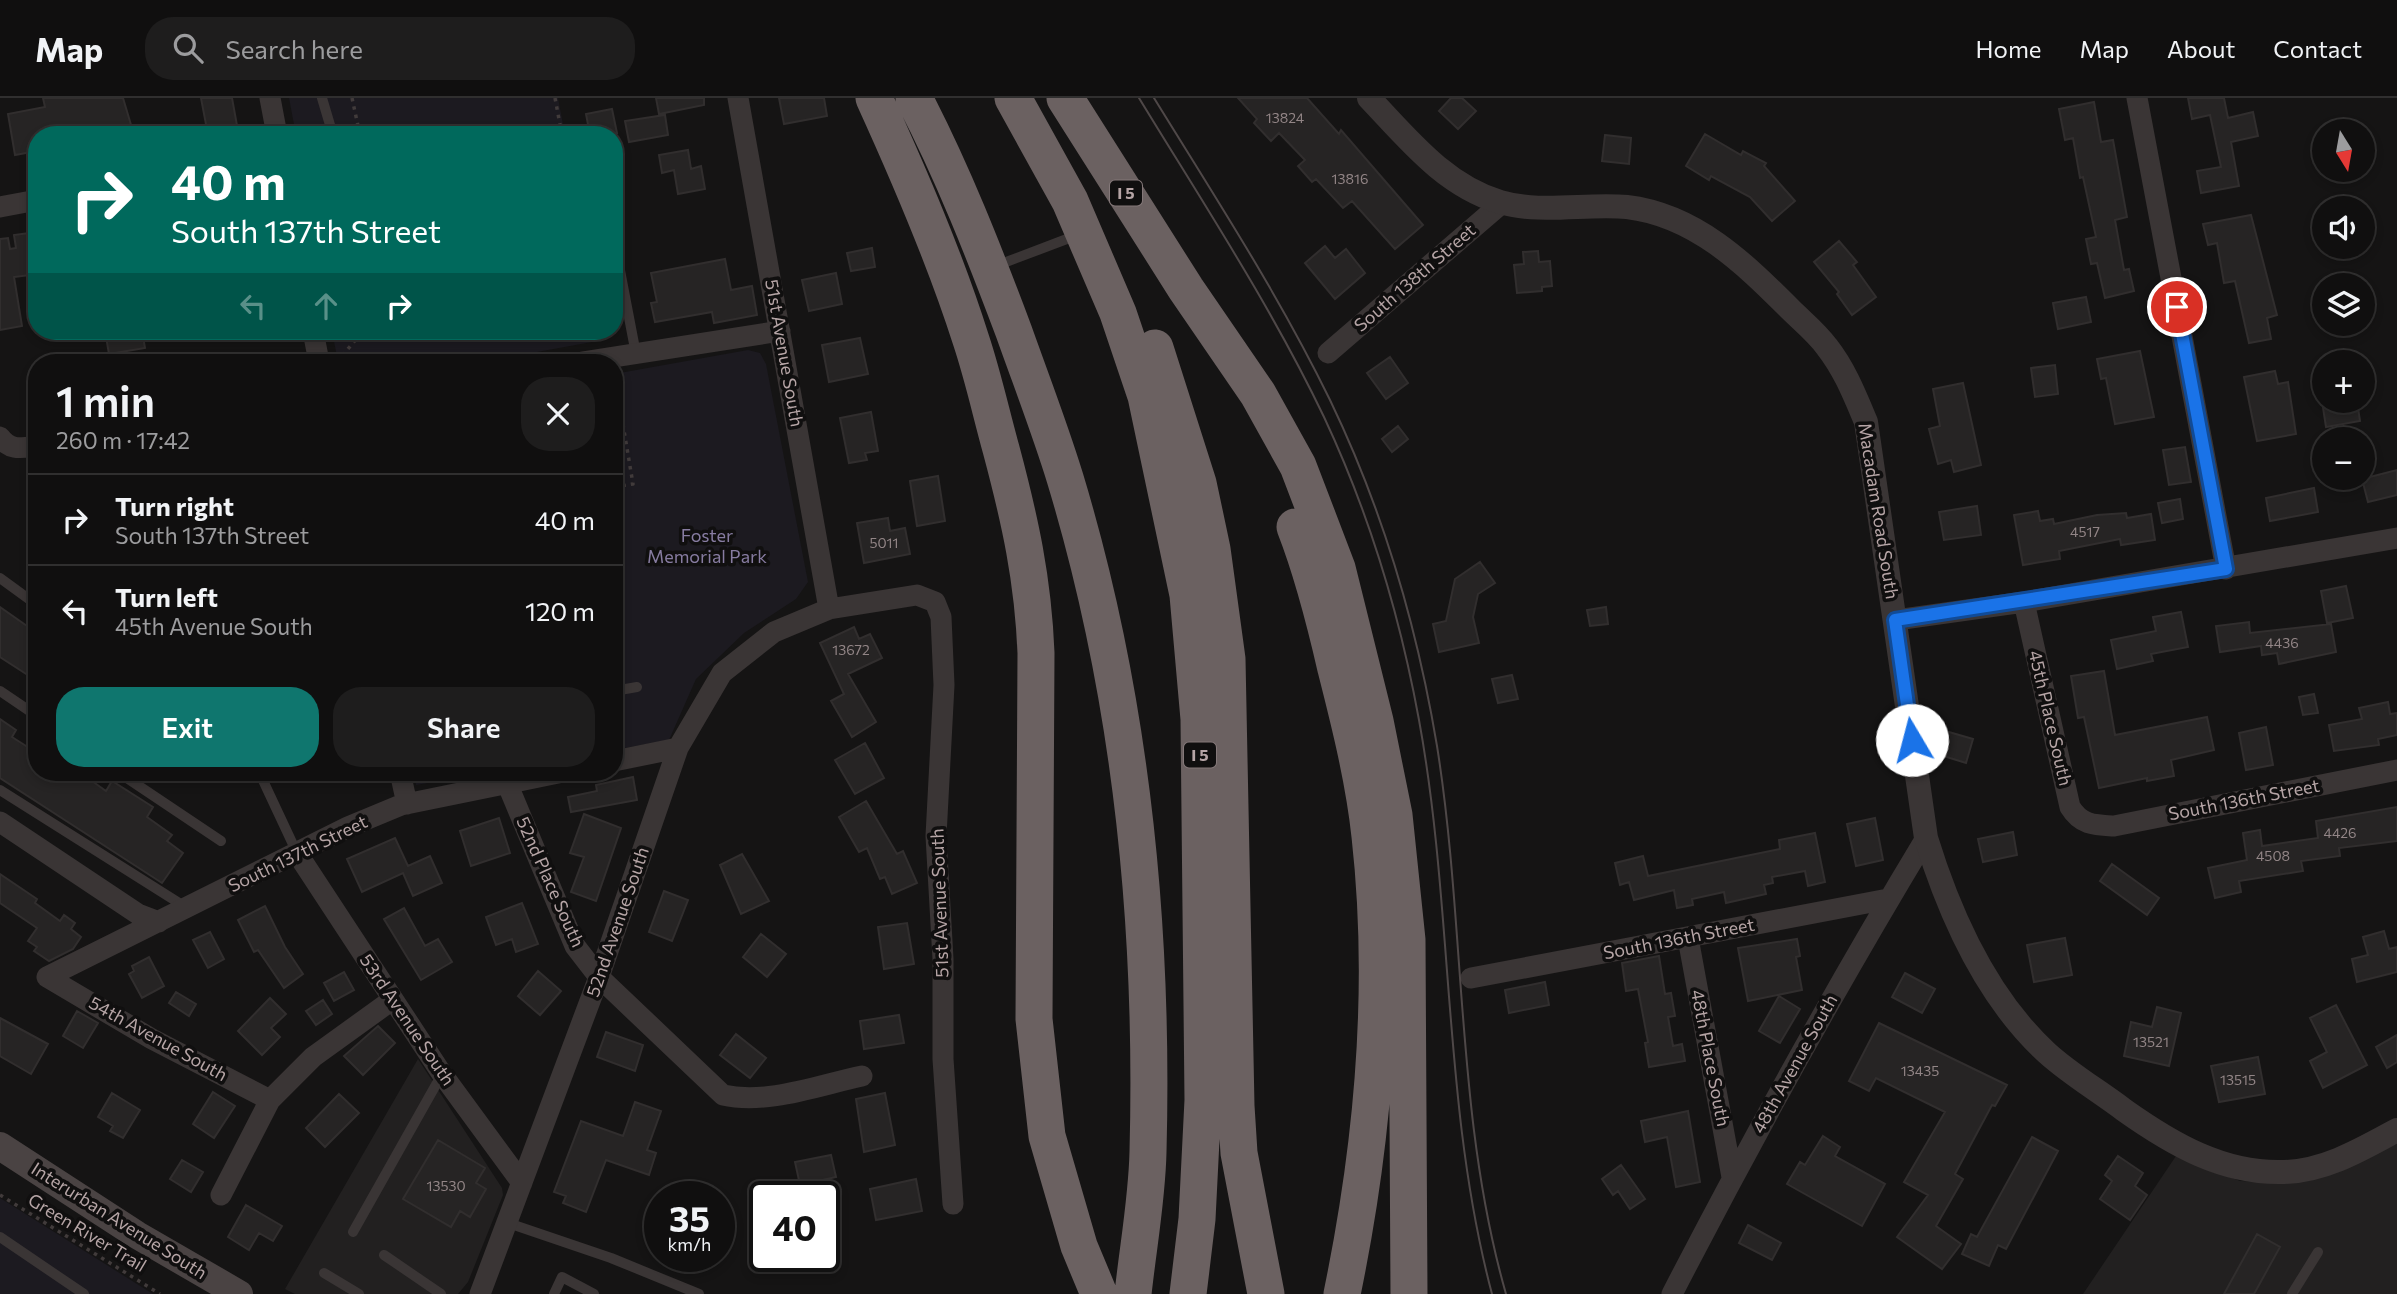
<!DOCTYPE html>
<meta charset="utf-8">
<style>
:root{--surface:#100f0f;--page:#1e1d1d;--text:#f1f3f6;--muted:#9c9c9e;--line:#302f2f;--accent:#0f766e}
body{margin:0;font-family:Commissioner,sans-serif;background:var(--page);color:var(--text);height:100vh;display:flex;flex-direction:column;font-size:26px;white-space:nowrap}
*{box-sizing:border-box;margin:0}
p{font-size:23px;color:var(--muted)}
.icon{flex:none;width:38px;height:38px;fill:none;stroke:currentColor;stroke-width:2;stroke-linecap:round;stroke-linejoin:round}
.map{position:relative;flex:1;overflow:hidden}
.drawer{position:absolute;left:28px;top:256px;width:595px;height:427px;display:flex;flex-direction:column;background:var(--surface);border-radius:28px;box-shadow:0 4px 10px #0003,0 0 0 2px var(--line)}
.drawer>*{flex:none}
.guide{position:absolute;left:28px;top:28px;width:595px;height:214px;border-radius:28px;box-shadow:0 4px 10px #0003,0 0 0 2px var(--line);background:#00695c;color:#fff;overflow:hidden}
.needle{width:46px;rotate:169deg}
.fabs{position:absolute;left:2312px;top:21px;display:grid;gap:14px}
.fabs a{display:grid;place-items:center;width:63px;height:63px;border-radius:50%;background:var(--surface);box-shadow:0 4px 10px #0003,0 0 0 2px var(--line);font-size:35px}
.speed{position:absolute;left:644px;top:1083px;display:flex;gap:14px;font-size:35px;font-weight:700;text-align:center}
.speed>*{display:grid;place-content:center;width:91px;height:91px;border-radius:50%;background:var(--surface);box-shadow:0 4px 10px #0003,0 0 0 2px var(--line);line-height:1}
.speed small{font-size:18px;font-weight:400}
.speed .limit{border:4px solid #111;border-radius:10px;background:#fff;color:#111}
.pin{position:absolute;display:grid;place-items:center;width:60px;height:60px;color:#fff;margin:-30px;border:4px solid #fff;border-radius:50%;box-shadow:0 2px 7px #0007}
.me{position:absolute;width:77px;margin:-38px;rotate:352deg;stroke-linejoin:round;filter:drop-shadow(0 0 5px #0008)}
.turn{display:flex;align-items:center;gap:24px;height:147px;padding:0 28px;font-size:32px}
.turn .icon{width:91px;height:91px;stroke-width:2.5}
.turn b{display:block;font-size:49px;line-height:60px}
.lanes{display:flex;align-items:center;height:66px;padding:0 28px;background:#0003;justify-content:center;gap:35px;direction:ltr}
.lanes .off{opacity:.35}
.round{display:grid;place-items:center;flex:none;width:74px;height:74px;border-radius:28px;background:var(--page)}
.headline{display:flex;align-items:center;justify-content:space-between;height:119px;padding:0 28px}
h1{font-size:42px;font-weight:600;line-height:52px}
.button{display:flex;gap:14px;margin-top:auto;padding:14px 28px}
.button a{flex:1;height:80px;border-radius:28px;background:var(--accent);color:#fff;font-size:28px;font-weight:600;line-height:80px;text-align:center}
.button a+a{background:var(--page);color:var(--text)}
ul{padding:0;list-style:none}
li{display:flex;align-items:center;gap:21px;height:91px;padding:0 28px;border-top:2px solid var(--line)}
li div{flex:1}
li b{display:block;font-size:26px}
li em{font-style:normal}
header{display:flex;align-items:center;gap:42px;box-sizing:border-box;height:98px;padding:0 35px;background:var(--surface);border-bottom:2px solid var(--line)}
header strong{font-size:33px}
nav{display:flex;gap:38px;margin-inline-start:auto;font-size:24px}
.search{width:490px;height:63px;background:var(--page);display:flex;align-items:center;gap:18px;box-sizing:border-box;padding:0 24px;border-radius:28px;color:var(--muted);font-size:26px}
.map>svg:first-child{display:block}
.built{fill:#222020}
.green{fill:#1c1a20}
.building{fill:#262424;stroke:#312e2e;stroke-width:2}
.lines{fill:none;stroke-linecap:round;stroke-linejoin:round}
.path{stroke:#413b3b;stroke-width:3.5;stroke-dasharray:3.5 5;stroke-linecap:butt}
.service{stroke:#3a3535;stroke-width:10}
.minor{stroke:#3a3535;stroke-width:21}
.tertiary{stroke:#3a3535;stroke-width:24}
.secondary{stroke:#4a4343;stroke-width:28}
.motorway{stroke:#6b6161;stroke-width:37}
.tram{stroke:#4f4848;stroke-width:2}
.route-casing{stroke:#114b97;stroke-width:18}
.route{stroke:#1a73e8;stroke-width:12}
.labels{text-anchor:middle;stroke-width:7;stroke-linejoin:round;paint-order:stroke}
.number-label{font-size:14px;fill:#928586}
.shield{fill:#100f0f;stroke:#847879;stroke-width:2}
.shield-label{font-size:16px;font-weight:bold;fill:#b6a5a6}
.street-label{font-size:18px;fill:#b6a5a6;stroke:#100f0f}
.park-label{font-size:18px;fill:#877ca1;stroke:#100f0f}
</style>
<header>
<strong>Map</strong>
<div class="search"><svg class="icon" aria-label="search" viewBox="0 0 24 24"><circle cx="10" cy="10" r="6"/><path d="M15 15l6 6"/></svg>Search here</div>
<nav><a>Home</a><a>Map</a><a>About</a><a>Contact</a></nav>
</header>
<div class="map">
<svg width="2397" height="1196" viewBox="0 0 2397 1196">
<rect width="100%" height="100%" fill="#151414"/>
<!-- built -->
<path class="built" d="M418,961L502,1090L503,1097L468,1184L458,1196H295L285,1191Z
M2397,1044V1196H2083L2176,1058L2240,1083L2286,1085Z"/>
<!-- green -->
<path class="green" d="M289,0H558L565,37H296Z
M332,233H601L603,242L482,264H338Z
M748,252L760,255L766,266L808,484L796,501L744,535L696,581L669,642L614,652V276Z
M414,674H492L416,687Z
M0,1100L153,1196H0Z"/>
<!-- building -->
<path class="building" d="M43,0H123L134,37H37V53L15,57L8,16L45,9Z
M201,0H232L238,33L208,37Z
M656,0H704V7L659,16Z
M779,0H824L827,18L784,26Z
M1238,0H1307L1339,36L1341,32L1423,127L1395,151L1352,103L1343,110L1316,81L1312,84L1298,68L1305,62L1279,35L1271,43L1254,25L1257,21Z
M1451,0H1462L1476,13L1458,31L1439,13Z
M2188,0H2224L2228,20L2253,14L2258,38L2231,44L2239,88L2201,95L2197,73L2221,69L2210,17L2192,21Z
M2094,4L2101,44L2113,42L2127,119L2115,122L2124,172L2129,171L2134,193L2105,200L2097,165L2091,166L2086,141L2096,139L2083,79L2080,80L2073,40L2065,42L2059,11Z
M612,11L617,35L590,37L586,16Z
M665,17L668,37L629,44L625,23Z
M1705,36L1741,57L1743,53L1766,65L1764,68L1795,103L1772,123L1750,99L1711,78L1709,82L1686,68Z
M1605,37L1631,40L1629,66L1602,63Z
M688,52L691,71L701,68L705,91L678,96L674,72L662,75L659,57Z
M2251,117L2277,217L2267,220L2271,241L2249,245L2235,183L2224,185L2217,145L2208,147L2203,126Z
M37,134V176L14,179L22,228L0,232V141L8,140L10,151L16,150L14,137Z
M1839,143L1857,164L1853,167L1876,199L1852,217L1837,196L1839,194L1814,164Z
M1325,148L1335,160L1346,151L1365,175L1335,201L1305,165Z
M872,150L875,169L851,173L847,155Z
M1538,153L1539,164L1550,163L1552,188L1542,189V193L1517,195L1514,167L1524,166L1523,154Z
M725,161L731,192L752,188L757,217L714,225L712,214L655,224L651,205L657,204L651,175Z
M836,175L842,206L809,213L802,182Z
M2086,199L2091,224L2058,231L2053,205Z
M105,233H142L145,250L109,256Z
M860,240L868,276L829,284L822,247Z
M2140,253L2154,319L2115,326L2106,280L2101,281L2097,261Z
M1390,259L1408,285L1386,301L1367,275Z
M2055,267L2058,296L2035,299L2031,270Z
M2275,273L2278,286L2288,284L2296,336L2257,343L2244,279Z
M1963,285L1981,367L1954,374L1951,362L1938,366L1929,331L1940,328L1933,291Z
M2322,303H2357L2360,323L2326,329Z
M871,314L878,353L865,355L867,362L849,365L840,320Z
M1398,328L1408,341L1392,354L1382,341Z
M2185,349L2191,384L2169,387L2163,352Z
M2397,372V397L2368,404L2362,381Z
M938,378L945,423L917,428L910,383Z
M2314,390L2318,414L2270,423L2266,400Z
M2180,401L2183,421L2162,425L2158,405Z
M1977,408L1981,437L1944,442L1939,414Z
M2038,413L2040,423L2053,421L2054,426L2097,417L2126,415L2127,420L2151,416L2155,442L2121,447L2120,441L2059,453L2060,461L2023,467L2014,417Z
M888,420L890,433L905,430L910,456L864,465L857,425Z
M1480,464L1495,485L1478,496L1473,519L1479,545L1439,554L1433,526L1446,523L1455,481Z
M2346,488L2353,520L2327,525L2321,493Z
M0,509L37,535V583L0,559Z
M1606,509L1608,526L1590,528L1587,512Z
M2181,514L2188,549L2151,556L2153,563L2117,571L2111,542L2156,533L2153,519Z
M2249,524L2250,535L2331,526L2336,554L2279,566L2277,555L2262,557L2261,548L2220,554L2216,528Z
M854,529L859,541L870,536L882,560L848,576L876,624L852,639L831,603L844,596L820,545Z
M2104,573L2115,637L2207,619L2214,652L2171,662L2174,678L2147,683V680L2099,690L2084,619L2078,620L2071,578Z
M1512,577L1518,601L1498,605L1492,581Z
M2314,596L2318,615L2303,617L2299,599Z
M2388,604L2390,616L2397,615V637L2378,641L2379,647L2334,653L2329,627L2362,621L2359,610Z
M0,621L16,632L12,639L37,655V674H65L76,681L81,675L106,693L112,683L153,709L147,719L172,737L167,743L183,755L162,785L0,680Z
M2266,629L2273,667L2246,672L2239,635Z
M1942,632L1973,641L1966,665L1934,655Z
M865,645L884,680L855,696L835,662Z
M633,679L637,702L571,714L568,699L597,693L596,687Z
M866,703L897,756L903,753L917,785L892,796L885,779L880,781L867,750L859,754L839,719Z
M2397,709V743L2339,750L2340,758L2301,763L2303,773L2239,783L2241,794L2215,800L2208,770L2247,762L2243,735L2260,732L2262,748L2318,740L2316,723Z
M584,716L621,730L596,803L571,794L584,759L570,755Z
M499,720L510,755L471,768L460,733Z
M1875,720L1883,762L1856,768L1847,726Z
M2013,734L2017,757L1983,764L1978,741Z
M1815,735L1825,784L1808,788L1805,773L1772,779L1773,785L1764,787L1766,796L1726,805L1724,794L1692,801L1693,807L1677,810L1674,792L1634,802L1629,784L1620,787L1615,765L1643,758L1648,778L1780,751L1779,742Z
M395,740L408,768L430,758L442,785L413,798L403,775L362,794L347,761Z
M742,756L769,803L741,816L720,767Z
M2112,766L2159,800L2147,817L2100,783Z
M0,776L37,801L35,805L60,823L64,817L75,825L71,831L81,839L73,851L49,863L34,853L37,849L28,843L37,830L0,805Z
M664,793L688,802L672,843L649,834Z
M522,805L538,846L516,854L512,841L496,847L486,819Z
M265,808L285,849L303,876L284,890L258,852L254,854L238,822Z
M404,810L425,848L438,841L452,864L421,882L384,821Z
M907,825L914,866L884,871L878,829Z
M2384,833L2389,851L2397,849V874L2357,884L2352,861L2368,857L2363,839Z
M210,834L224,861L208,870L193,842Z
M761,836L786,856L767,879L743,859Z
M2065,840L2072,877L2034,884L2027,847Z
M1797,841L1800,858L1796,859L1802,892L1748,903L1738,850Z
M1659,858L1665,896L1671,895L1675,918L1668,919L1673,948L1682,946L1685,963L1649,969L1645,945L1648,944L1638,891L1626,893L1622,865Z
M149,859L164,888L142,900L129,876L134,873L132,868Z
M538,873L561,893L540,917L518,898Z
M344,874L354,892L334,903L324,885Z
M1905,875L1935,891L1922,915L1892,899Z
M1545,884L1549,907L1509,915L1505,892Z
M176,894L196,906L189,918L169,905Z
M1779,898L1800,911L1780,945L1759,933Z
M270,900L286,916L271,930L280,939L262,957L238,933Z
M323,902L332,916L316,927L306,913Z
M2336,907L2367,967L2323,990L2310,963L2327,954L2310,920Z
M2157,909L2181,915L2169,968L2124,958L2131,924L2152,929Z
M77,913L98,925L83,950L63,938Z
M899,917L904,945L864,951L860,923Z
M0,920L48,946L31,976L0,958Z
M1879,925L2007,987L1995,1008L1992,1007L1955,1076L1963,1081L1936,1128L1961,1146L1942,1171L1897,1139L1928,1097L1904,1084L1945,1014L1876,980L1869,993L1849,983Z
M378,928L395,945L363,977L344,958Z
M606,934L643,947L635,973L597,959Z
M736,936L766,960L750,980L720,957Z
M2397,937V964L2387,970L2376,949Z
M2258,959L2265,996L2219,1004L2211,968Z
M213,994L235,1008L214,1040L193,1026Z
M112,995L140,1012L123,1040L110,1033L113,1028L98,1019Z
M885,995L895,1047L864,1054L856,1001Z
M339,996L359,1015L325,1049L306,1030Z
M635,1004L661,1013L647,1052L656,1055L649,1077L606,1062L586,1114L563,1105L566,1098L554,1094L581,1023L623,1038Z
M1688,1013L1700,1084L1676,1089L1667,1039L1645,1044L1641,1023Z
M1823,1038L1840,1049L1835,1058L1885,1086L1862,1128L1787,1086L1800,1064L1805,1067Z
M2032,1039L2058,1053L2006,1151L1998,1147L1989,1168L1962,1156L1971,1136L1977,1139Z
M438,1042L485,1070L476,1085L486,1091L470,1119L460,1113L451,1129L403,1101Z
M831,1057L836,1079L800,1087L795,1064Z
M2118,1058L2143,1075L2135,1088L2147,1097L2130,1122L2100,1101L2112,1083L2105,1077Z
M182,1062L203,1074L191,1094L170,1081Z
M1621,1067L1645,1101L1630,1111L1618,1093L1613,1097L1602,1081Z
M916,1081L922,1113L876,1122L870,1091Z
M246,1107L282,1128L273,1143L259,1135L249,1152L228,1139Z
M1748,1127L1781,1145L1772,1162L1739,1145Z
M2257,1136L2280,1149L2254,1196H2224Z"/>
<g class="lines">
<!-- path -->
<path class="path" d="M352,0L360,37
M555,0L562,37
M402,233H405
M337,264L363,233
M614,389L633,386L615,279
M0,1097L160,1196"/>
<!-- service -->
<path class="service" d="M322,0L333,37
M614,141L636,256
M993,169L1080,136
M0,480L37,507
M0,593L37,618
M614,593L637,589
M118,674L221,743
M197,674L308,678
M260,676L297,755
M0,692L187,810
M508,1125L611,1160L699,1196
M353,1134L442,976
M0,1139L84,1196
M384,1157L441,1196
M324,1175L359,1196
M554,1196L562,1179L594,1196
M2292,1196L2318,1154"/>
<!-- minor -->
<path class="minor" d="M270,0L277,37
M738,0L829,511
M2137,0L2226,471
M0,109L37,102
M313,233L319,264
M1328,255L1502,105
M582,264L780,233
M0,339C10,353 21,350 37,348
M2024,504L2070,709C2081,727 2094,727 2114,728L2397,672
M1896,522L2024,504L2397,440
M614,663L678,650
M400,674L407,706
M507,685L575,848L599,879L723,997C767,1007 819,987 862,978
M0,724L138,816L159,824
M297,755L442,976L522,1085
M1688,840L1732,1079
M47,879L348,729L401,707L563,674
M47,879L152,941L270,1002
M1471,880L1888,801
M221,1097L270,1002L313,959L392,902
M480,1196L599,879L678,650L722,575L774,534L829,511L917,497L935,504L941,519L944,587L936,738L943,861V961L953,1106
M1672,1196C1752,1041 1836,889 1926,740"/>
<!-- tertiary -->
<path class="tertiary" d="M1369,0C1408,41 1444,87 1500,104C1540,116 1587,105 1627,109C1695,117 1744,165 1790,211C1802,223 1817,235 1827,249C1845,272 1855,298 1866,324L1926,740C1950,818 1986,899 2047,955C2070,976 2099,993 2124,1012C2172,1046 2223,1076 2284,1074C2325,1073 2362,1051 2397,1032"/>
<!-- secondary -->
<path class="secondary" d="M0,1048L137,1137L239,1196"/>
<!-- motorway -->
<path class="motorway" d="M874,0C910,79 945,160 971,242C983,278 991,315 1001,351C1020,422 1033,481 1036,555L1034,921L1047,1038L1079,1148L1099,1196
M914,0C953,75 984,154 1014,234C1031,282 1050,331 1065,380C1131,598 1154,827 1148,1054C1147,1101 1138,1149 1133,1196
M1013,0L1070,103L1118,215L1146,298L1188,497L1199,621L1203,1002L1197,1121L1188,1196
M1065,0L1186,191L1258,296L1298,368L1337,470L1375,623L1394,717L1407,842L1409,1196
M1155,250L1198,385L1212,451L1227,561L1236,1008L1239,1055L1266,1196
M1295,429C1313,475 1325,523 1336,571C1350,626 1364,682 1370,738C1387,890 1373,1046 1342,1196"/>
<!-- tram -->
<path class="tram" d="M1139,0C1203,105 1271,208 1324,319C1369,415 1400,518 1419,622C1454,813 1442,1008 1492,1196
M1154,0C1215,99 1279,197 1330,302C1383,412 1417,528 1437,648C1466,829 1455,1018 1506,1196"/>
</g>
<g class="lines">
<defs>
<path id="route" d="M1912,642L1895,522L2226,471L2177,209"/>
</defs>
<!-- route casing -->
<use href="#route" class="route-casing"/>
<!-- route -->
<use href="#route" class="route"/>
</g>
<g class="labels">
<!-- number labels -->
<g class="number-label">
<text x="1285" y="25">13824</text>
<text x="1350" y="86">13816</text>
<text x="2085" y="439">4517</text>
<text x="884" y="450">5011</text>
<text x="2282" y="550">4436</text>
<text x="851" y="557">13672</text>
<text x="2340" y="740">4426</text>
<text x="2273" y="763">4508</text>
<text x="2151" y="949">13521</text>
<text x="1920" y="978">13435</text>
<text x="2238" y="987">13515</text>
<text x="446" y="1093">13530</text>
</g>
<!-- shield labels -->
<g class="shield">
<rect x="1110" y="82.5" width="32" height="25" rx="5"/>
<rect x="1184" y="644.5" width="32" height="25" rx="5"/>
</g>
<g class="shield-label">
<text x="1126" y="101">I 5</text>
<text x="1200" y="663">I 5</text>
</g>
<!-- street labels -->
<g class="street-label">
<text transform="translate(1415 180) rotate(-41)" y="6">South 138th Street</text>
<text transform="translate(784 255) rotate(80)" y="6">51st Avenue South</text>
<text transform="translate(1878 413) rotate(81)" y="6">Macadam Road South</text>
<text transform="translate(2050 620) rotate(77)" y="6">45th Place South</text>
<text transform="translate(2244 702) rotate(-11)" y="6">South 136th Street</text>
<text transform="translate(298 756) rotate(-26)" y="6">South 137th Street</text>
<text transform="translate(550 784) rotate(66)" y="6">52nd Place South</text>
<text transform="translate(940 805) rotate(-92)" y="6">51st Avenue South</text>
<text transform="translate(618 824) rotate(-71)" y="6">52nd Avenue South</text>
<text transform="translate(1679 841) rotate(-11)" y="6">South 136th Street</text>
<text transform="translate(407 922) rotate(56)" y="6">53rd Avenue South</text>
<text transform="translate(158 941) rotate(29)" y="6">54th Avenue South</text>
<text transform="translate(1710 960) rotate(79)" y="6">48th Place South</text>
<text transform="translate(1795 966) rotate(-61)" y="6">48th Avenue South</text>
<text transform="translate(119 1123) rotate(32)" y="6">Interurban Avenue South</text>
<text transform="translate(87 1135) rotate(31)" y="6">Green River Trail</text>
</g>
<!-- park labels -->
<g class="park-label">
<text x="707" y="444">Foster<tspan x="707" dy="21">Memorial Park</tspan></text>
</g>
</g>
</svg>
<div class="fabs">
<a><svg class="needle" viewBox="-14 -14 28 28"><path d="M0-13l5 13h-10z" fill="#e53935"/><path d="M0 13l5-13h-10z" fill="#9c9c9e"/></svg></a>
<a><svg class="icon" aria-label="sound" viewBox="0 0 24 24"><path d="M4 9h4l5-4v14l-5-4H4zM17 9q2 3 0 6"/></svg></a>
<a><svg class="icon" aria-label="layers" viewBox="0 0 24 24"><path d="M12 4l9 5-9 5-9-5zM3 14l9 5 9-5"/></svg></a>
<a>+</a>
<a>−</a>
</div>
<div class="speed"><div>35<small>km/h</small></div><div class="limit">40</div></div>
<div class="pin" style="left:2177px;top:209px;background:#d93025"><svg class="icon" aria-label="arrive" viewBox="0 0 24 24"><path d="M6 21V4h12l-3 4 3 4H6"/></svg></div>
<svg class="me" style="left:1912px;top:642px" viewBox="-20 -20 40 40"><circle r="19" fill="#fff"/><path d="M0-13L10 11 0 6-10 11z" fill="#1a73e8"/></svg>
<div class="guide">
<div class="turn"><svg class="icon" aria-label="right" viewBox="0 0 24 24"><path d="M7 20v-9h11M14 6l5 5-5 5"/></svg><div><b>40 m</b>South 137th Street</div></div>
<div class="lanes"><svg class="icon off" aria-label="left" viewBox="0 0 24 24"><path d="M17 20v-9H6M10 6l-5 5 5 5"/></svg><svg class="icon off" aria-label="ahead" viewBox="0 0 24 24"><path d="M12 20V5M6 11l6-6 6 6"/></svg><svg class="icon" aria-label="right" viewBox="0 0 24 24"><path d="M7 20v-9h11M14 6l5 5-5 5"/></svg></div>
</div>
<section class="drawer">
<div class="headline"><div><h1>1 min</h1><p>260 m · 17:42</p></div><a class="round"><svg class="icon" aria-label="close" viewBox="0 0 24 24"><path d="M6 6l12 12M18 6L6 18"/></svg></a></div>
<ul>
<li><svg class="icon" aria-label="right" viewBox="0 0 24 24"><path d="M7 20v-9h11M14 6l5 5-5 5"/></svg><div><b>Turn right</b><p>South 137th Street</p></div><em>40 m</em></li>
<li><svg class="icon" aria-label="left" viewBox="0 0 24 24"><path d="M17 20v-9H6M10 6l-5 5 5 5"/></svg><div><b>Turn left</b><p>45th Avenue South</p></div><em>120 m</em></li>
</ul>
<div class="button"><a>Exit</a><a>Share</a></div>
</section>
</div>
